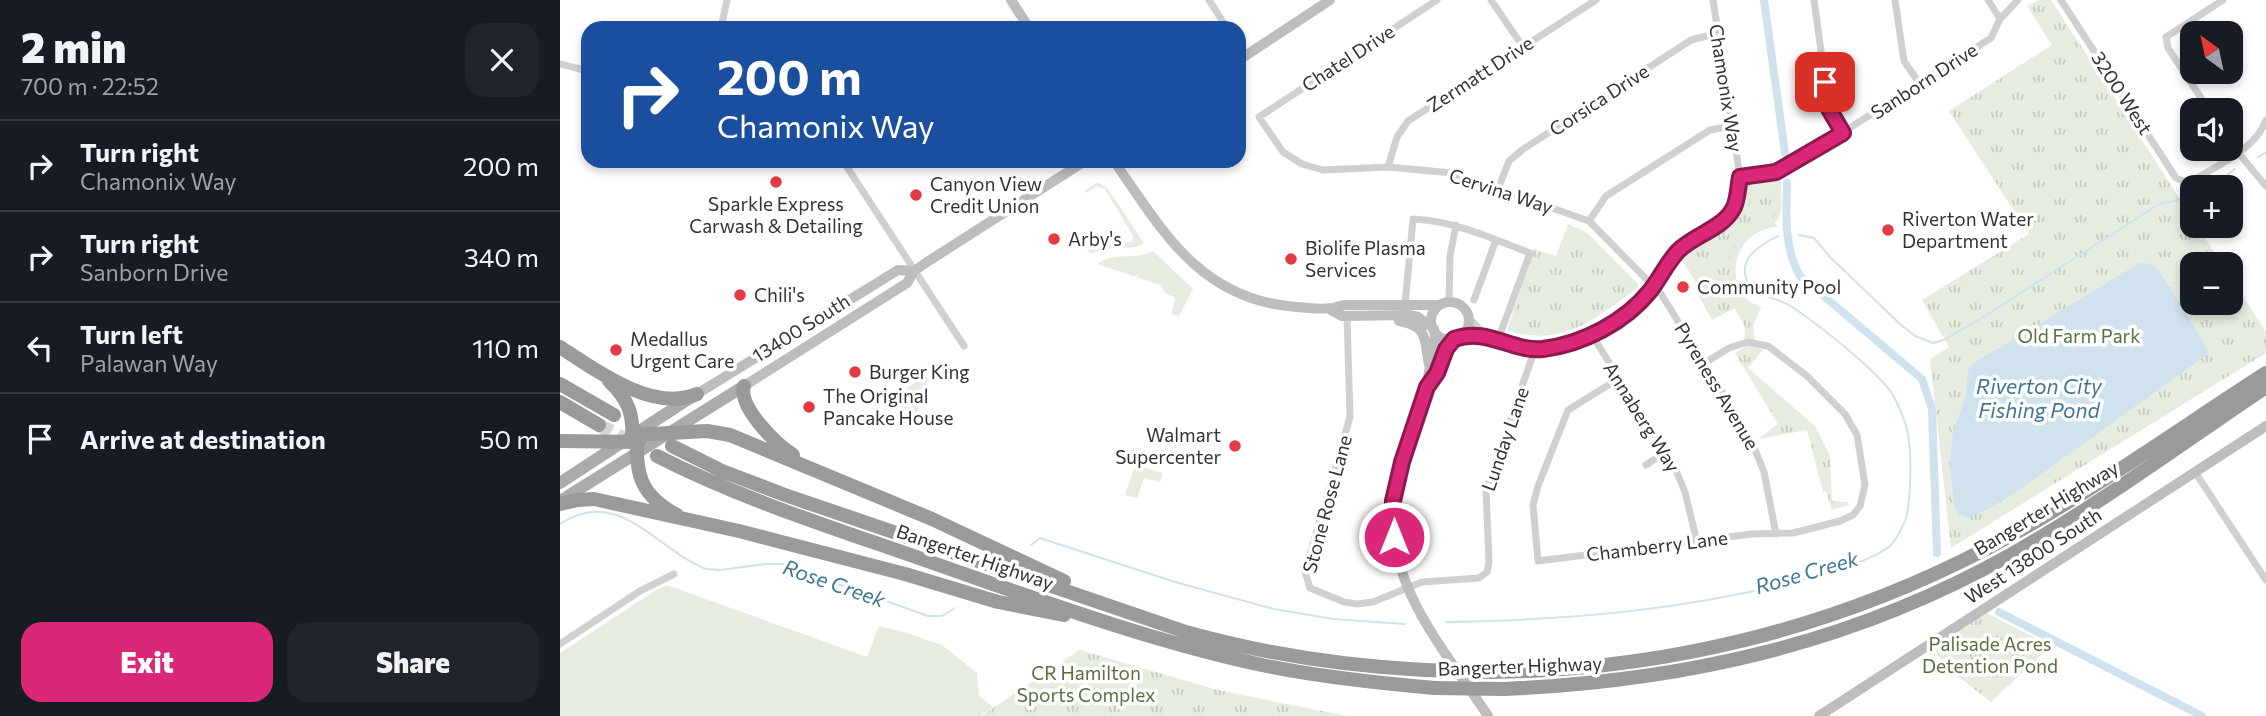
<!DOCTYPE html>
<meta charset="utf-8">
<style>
:root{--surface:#171b24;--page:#20242c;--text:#f1f3f6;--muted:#9ea1a6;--line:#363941;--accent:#db2777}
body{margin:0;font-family:Commissioner,sans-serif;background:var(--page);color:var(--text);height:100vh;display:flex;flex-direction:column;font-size:26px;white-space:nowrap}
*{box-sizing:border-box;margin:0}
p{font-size:23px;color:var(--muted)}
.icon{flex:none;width:38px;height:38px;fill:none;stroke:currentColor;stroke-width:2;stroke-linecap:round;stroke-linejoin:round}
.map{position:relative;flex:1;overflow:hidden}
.side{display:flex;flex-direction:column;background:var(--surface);width:560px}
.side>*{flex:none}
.banner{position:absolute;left:21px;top:21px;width:665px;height:147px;border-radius:21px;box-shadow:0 4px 10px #0003;background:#1a4fa0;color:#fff;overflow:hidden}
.needle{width:46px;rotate:327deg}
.buttons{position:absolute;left:1620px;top:21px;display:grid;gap:14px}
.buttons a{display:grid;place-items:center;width:63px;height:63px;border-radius:14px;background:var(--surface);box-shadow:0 4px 10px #0003;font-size:35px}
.pin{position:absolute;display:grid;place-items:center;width:60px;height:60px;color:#fff;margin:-30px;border-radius:14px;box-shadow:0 4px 10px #0006}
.me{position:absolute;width:77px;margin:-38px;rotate:0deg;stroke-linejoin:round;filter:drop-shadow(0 0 5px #0008)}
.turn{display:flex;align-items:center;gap:24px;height:147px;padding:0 21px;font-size:32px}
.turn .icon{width:91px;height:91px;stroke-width:2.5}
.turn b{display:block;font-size:49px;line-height:60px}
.round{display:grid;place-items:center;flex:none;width:74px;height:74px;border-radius:21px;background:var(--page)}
.summary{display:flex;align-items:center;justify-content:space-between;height:119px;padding:0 21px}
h1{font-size:42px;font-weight:800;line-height:52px}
.cta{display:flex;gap:14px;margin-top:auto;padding:14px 21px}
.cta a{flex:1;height:80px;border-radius:21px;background:var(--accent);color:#fff;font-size:28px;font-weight:800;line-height:80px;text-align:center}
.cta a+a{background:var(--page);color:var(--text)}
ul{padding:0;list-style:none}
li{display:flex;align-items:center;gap:21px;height:91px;padding:0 21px;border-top:2px solid var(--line)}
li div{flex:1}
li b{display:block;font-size:26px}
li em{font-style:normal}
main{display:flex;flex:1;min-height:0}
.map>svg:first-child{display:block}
.green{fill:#e6ecdf}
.park{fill:url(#park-tufts)}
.water{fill:#cfe2ee}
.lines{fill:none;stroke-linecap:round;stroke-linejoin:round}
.stream{stroke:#cfe2ee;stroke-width:2}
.canal{stroke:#cfe2ee;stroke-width:8}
.highway-tunnel{stroke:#d6d6d6;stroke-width:14;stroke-dasharray:14 7;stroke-linecap:butt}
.street{stroke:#d0d0d0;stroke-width:7}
.secondary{stroke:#bdbdbd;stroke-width:10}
.primary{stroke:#ababab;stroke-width:12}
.highway{stroke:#9a9a9a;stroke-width:14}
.highway-bridge{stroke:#9a9a9a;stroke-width:14}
.route-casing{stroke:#8e194d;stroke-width:18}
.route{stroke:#db2777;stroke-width:12}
.poi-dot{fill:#e63946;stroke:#fff;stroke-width:2.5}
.labels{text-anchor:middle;stroke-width:7;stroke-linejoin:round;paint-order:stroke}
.street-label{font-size:19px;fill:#333;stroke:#fff}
.poi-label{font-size:19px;fill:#333;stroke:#fff;text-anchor:start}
.park-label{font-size:19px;fill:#56703f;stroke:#fff}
.water-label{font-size:21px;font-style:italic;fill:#3f7597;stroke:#fff}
</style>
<main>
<section class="side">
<div class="summary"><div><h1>2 min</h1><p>700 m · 22:52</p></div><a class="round"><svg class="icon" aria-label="close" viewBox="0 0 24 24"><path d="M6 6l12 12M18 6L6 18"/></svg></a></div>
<ul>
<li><svg class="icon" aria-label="right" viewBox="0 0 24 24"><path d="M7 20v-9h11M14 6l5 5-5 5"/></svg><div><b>Turn right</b><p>Chamonix Way</p></div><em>200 m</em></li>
<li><svg class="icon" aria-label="right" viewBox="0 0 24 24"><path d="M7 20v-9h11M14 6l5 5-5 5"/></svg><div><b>Turn right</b><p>Sanborn Drive</p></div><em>340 m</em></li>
<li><svg class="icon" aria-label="left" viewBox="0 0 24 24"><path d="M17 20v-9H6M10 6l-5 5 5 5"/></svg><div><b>Turn left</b><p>Palawan Way</p></div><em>110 m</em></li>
<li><svg class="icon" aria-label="arrive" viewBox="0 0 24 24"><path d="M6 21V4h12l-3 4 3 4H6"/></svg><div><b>Arrive at destination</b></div><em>50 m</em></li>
</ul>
<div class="cta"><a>Exit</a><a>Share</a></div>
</section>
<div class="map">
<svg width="1706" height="716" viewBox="0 0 1706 716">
<defs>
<pattern id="park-tufts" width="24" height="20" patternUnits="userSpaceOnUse" patternTransform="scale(1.75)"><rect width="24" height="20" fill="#e6ecdf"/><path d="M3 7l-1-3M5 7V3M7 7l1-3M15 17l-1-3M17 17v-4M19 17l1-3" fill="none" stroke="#c6cbc0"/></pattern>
</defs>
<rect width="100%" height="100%" fill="#fff"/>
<!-- green -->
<path class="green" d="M538,182L548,189L584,243C570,253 553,242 532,254L529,253L526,246L530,250L541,243L572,242L573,236L545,189L537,186L526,193L524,191Z
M593,251L633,289L619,316L613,315L612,313L615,298L604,292L601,285L576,277L581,273L574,276L537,264C556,251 573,261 593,251Z
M365,376L368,378L355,419L344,417L333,403L334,397Z
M575,465L603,473L600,482L584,478L577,498L565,495Z
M107,585L307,657L319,626L344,632L382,645L417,673L419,696L433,707L420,716H0V653L96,590Z"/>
<!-- park -->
<path class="park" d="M1478,0H1491L1633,219V226H1637L1662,264H1633V303H1671V278L1706,332V353L1391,548L1370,359L1389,347L1362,300L1469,234L1389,111L1492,45L1467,6Z
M1221,176C1220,190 1225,213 1215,223L1218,227C1183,228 1164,266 1183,295C1187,302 1195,304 1201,307L1193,326L1196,347L1203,350L1188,368L1255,426L1270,456L1272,501L1288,502L1289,505L1272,510L1266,491L1263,492L1247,430L1198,439L1218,424L1175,353L1184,348L1185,327L1175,308L1152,320L1136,292L1140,289L1120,257L1167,224L1175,215L1186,188L1191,183Z
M1008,224L1027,233L1078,284V288C1032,320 1006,347 947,331L973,249L996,256Z
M1427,613L1491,646L1431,702L1386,667L1374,648Z
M520,650L658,690L787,716H421Z"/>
<!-- water -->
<path class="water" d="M1580,263L1591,264L1598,269L1644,343L1648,351L1644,357L1459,490L1430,508L1407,518L1399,514L1394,507L1390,462L1393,432L1405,399L1408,371L1412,364Z"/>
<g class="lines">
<!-- stream -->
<path class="stream" d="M1698,157L1706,153
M1651,187L1675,169
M1189,205L1190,202
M1213,217L1214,214
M1239,235L1254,238L1270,257L1340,324L1355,336L1373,343L1384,340L1425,316L1599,204L1633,197
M1172,247L1176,246
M1169,256L1170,258
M1185,292L1186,294
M0,524C59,485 95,549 146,569L160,570L205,564H222L368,616H382L395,608
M471,545L480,538L615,582L714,609L773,619L845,624
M886,622C1009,620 1132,610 1251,577C1276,569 1309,562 1330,546C1336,540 1346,522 1347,514C1351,491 1352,452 1347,429C1344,419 1338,404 1333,395C1318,371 1254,321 1229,305C1215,297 1192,296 1186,278C1179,256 1203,244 1218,236"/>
<!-- canal -->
<path class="canal" d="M1204,0L1225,153
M1227,183C1226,215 1224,248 1240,276L1362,379L1372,409L1377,553
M1412,594L1417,599
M1439,612L1642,716"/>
<!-- highway-tunnel -->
<path class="highway-tunnel" d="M39,425L72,443"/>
<!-- street -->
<path class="street" d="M649,0L667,28
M877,0L699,117L723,152L742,164L763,170L828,167L892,173L1029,221L1101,294L1190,437L1204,472L1216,534
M931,0L963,47
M1254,0L1269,109L1283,133
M1335,0L1344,61L1360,84
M1428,0L1440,19
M1501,0L1616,178L1626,182L1634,180C1659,164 1695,150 1706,120
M161,28L167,0
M679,46L685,56
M0,64L28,71
M1649,110L1608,48L1606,37L1663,0
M1671,144L1706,186
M283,161L404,346
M828,167L837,137L848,121L1036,0
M1180,177L1216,172L1236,162L1431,38L1440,19L1458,0
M938,189L949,161L962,150L1131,40L1158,33
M1029,221L1046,196L1150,130L1172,126
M914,300L936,240
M889,302L890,256L896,225
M845,305L853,219C895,221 931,238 970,253L938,340
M787,316L790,417L745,572L750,588L784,602L797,604L813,602L862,582L919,578L927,572L929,562L926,490L975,349
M908,317L925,335
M1032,335L1115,468L1125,492L1137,542
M900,337L925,335L947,343L980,349L1010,344L1032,335L1071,310L1088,293L1120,250L1159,224L1174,208L1180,177L1153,0
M1058,379L1008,410L978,486L973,505L978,561L1192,534L1233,533L1280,521L1293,515L1300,506L1305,485L1297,435L1285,414L1247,376L1208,346L1187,342L1169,348L1143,364
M1086,465L1105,452
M1635,472L1706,580
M0,644L80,591L114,574"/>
<!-- secondary -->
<path class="secondary" d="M451,0L469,28
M679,60L770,0
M554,161C603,232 641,300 736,307C753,308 768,311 784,305H880
M871 321a19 19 0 1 1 38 0a19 19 0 1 1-38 0Z
M771,310L782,316L849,315L858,317L874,329
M839,321C869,326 864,340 869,365
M875,332C875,351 868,368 867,387C855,423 838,461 834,500C824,584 885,650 928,716
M184,386L347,283L354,271L367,262L525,161
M867,387C878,371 882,353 894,339
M137,394L338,270L354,271
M1259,716L1706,426"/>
<!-- primary -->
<path class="primary" d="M0,483L133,396
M0,501L184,386"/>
<!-- highway -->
<path class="highway" d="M0,347C35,370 93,413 137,394
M49,381C68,399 74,414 72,440
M0,384L54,415
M184,386C178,407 216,444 233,455
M0,402L39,425
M77,432C76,473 78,494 117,515
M73,435L147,431L170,435L372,519L504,581
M0,441L79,442
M112,446L162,471L225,495L626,632C705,654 782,666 864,670
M97,456C185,501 280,530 373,563C482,601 590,641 702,665C759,677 817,683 875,688
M0,504L18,500L34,499L179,531L345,574L438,602L504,615
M932,672C1104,670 1271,629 1424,550C1522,499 1613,433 1706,373
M944,689C1124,681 1291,644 1450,555C1539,505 1621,444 1706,387"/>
<!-- highway-bridge -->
<path class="highway-bridge" d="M864,670L932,672
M875,688L944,689"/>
</g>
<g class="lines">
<defs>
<path id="route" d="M834,537L833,501L842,462L867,387L877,373L886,349L894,339C927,327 952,352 983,349C1023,344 1065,322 1090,291C1100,278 1107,263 1118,251C1134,235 1162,229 1173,209C1178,201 1178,186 1180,177L1216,172L1283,133L1269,109L1265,82"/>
</defs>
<!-- route casing -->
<use href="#route" class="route-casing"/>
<!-- route -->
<use href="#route" class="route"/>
</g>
<!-- markers -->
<g class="poi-dot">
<circle cx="216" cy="182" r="7"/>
<circle cx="356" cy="195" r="7"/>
<circle cx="1328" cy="230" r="7"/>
<circle cx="494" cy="239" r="7"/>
<circle cx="731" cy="259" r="7"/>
<circle cx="1123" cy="287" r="7"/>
<circle cx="180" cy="295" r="7"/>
<circle cx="56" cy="350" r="7"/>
<circle cx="295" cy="372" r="7"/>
<circle cx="249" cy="407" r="7"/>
<circle cx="675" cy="446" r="7"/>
</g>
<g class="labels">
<!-- street labels -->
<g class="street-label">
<text transform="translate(788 58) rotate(-33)" y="7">Chatel Drive</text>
<text transform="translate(920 74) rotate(-33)" y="7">Zermatt Drive</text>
<text transform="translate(1364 81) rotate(-33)" y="7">Sanborn Drive</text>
<text transform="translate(1166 88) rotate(81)" y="7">Chamonix Way</text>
<text transform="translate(1562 93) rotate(57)" y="7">3200 West</text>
<text transform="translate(1039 100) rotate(-33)" y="7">Corsica Drive</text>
<text transform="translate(941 191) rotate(18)" y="7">Cervina Way</text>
<text transform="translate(241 328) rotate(-32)" y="7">13400 South</text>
<text transform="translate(1157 386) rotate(59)" y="7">Pyreness Avenue</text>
<text transform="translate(1082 417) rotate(58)" y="7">Annaberg Way</text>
<text transform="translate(945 439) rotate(-71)" y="7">Lunday Lane</text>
<text transform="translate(767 504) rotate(-75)" y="7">Stone Rose Lane</text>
<text transform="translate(1486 508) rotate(-31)" y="7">Bangerter Highway</text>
<text transform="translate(1097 546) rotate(-7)" y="7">Chamberry Lane</text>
<text transform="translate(1473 556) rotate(-33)" y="7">West 13800 South</text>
<text transform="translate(415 557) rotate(19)" y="7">Bangerter Highway</text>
<text transform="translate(960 666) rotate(-2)" y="7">Bangerter Highway</text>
</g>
<!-- poi labels -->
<g class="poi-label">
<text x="370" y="191">Canyon View<tspan x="370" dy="22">Credit Union</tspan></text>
<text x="216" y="211" text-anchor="middle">Sparkle Express<tspan x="216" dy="22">Carwash &amp; Detailing</tspan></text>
<text x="1342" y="226">Riverton Water<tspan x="1342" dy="22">Department</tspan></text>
<text x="508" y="246">Arby's</text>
<text x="745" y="255">Biolife Plasma<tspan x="745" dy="22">Services</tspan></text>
<text x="1137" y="294">Community Pool</text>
<text x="194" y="302">Chili's</text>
<text x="70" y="346">Medallus<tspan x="70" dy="22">Urgent Care</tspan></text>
<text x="309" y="379">Burger King</text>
<text x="263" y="403">The Original<tspan x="263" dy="22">Pancake House</tspan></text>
<text x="661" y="442" text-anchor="end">Walmart<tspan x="661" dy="22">Supercenter</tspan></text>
</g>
<!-- park labels -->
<g class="park-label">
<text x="1519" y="343">Old Farm Park</text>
<text x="1430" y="651">Palisade Acres<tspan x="1430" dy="22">Detention Pond</tspan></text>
<text x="526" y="680">CR Hamilton<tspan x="526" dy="22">Sports Complex</tspan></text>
</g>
<!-- water labels -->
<g class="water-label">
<text x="1479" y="394">Riverton City<tspan x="1479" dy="24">Fishing Pond</tspan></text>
<text transform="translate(1247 573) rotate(-16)" y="7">Rose Creek</text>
<text transform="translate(274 584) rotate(19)" y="7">Rose Creek</text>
</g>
</g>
</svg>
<div class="buttons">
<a><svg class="needle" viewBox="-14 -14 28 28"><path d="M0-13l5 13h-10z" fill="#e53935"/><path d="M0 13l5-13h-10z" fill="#9ea1a6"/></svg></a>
<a><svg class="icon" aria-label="sound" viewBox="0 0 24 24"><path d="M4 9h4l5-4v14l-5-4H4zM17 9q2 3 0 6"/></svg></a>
<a>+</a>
<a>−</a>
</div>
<div class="pin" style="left:1265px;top:82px;background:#d93025"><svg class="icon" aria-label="arrive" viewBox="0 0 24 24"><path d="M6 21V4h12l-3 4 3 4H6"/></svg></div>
<svg class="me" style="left:834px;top:537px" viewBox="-20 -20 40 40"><circle r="17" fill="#db2777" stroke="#fff" stroke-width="3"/><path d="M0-11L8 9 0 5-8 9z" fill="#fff"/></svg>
<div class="banner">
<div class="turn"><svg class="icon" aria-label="right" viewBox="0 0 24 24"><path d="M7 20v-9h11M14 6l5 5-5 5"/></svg><div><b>200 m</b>Chamonix Way</div></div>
</div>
</div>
</main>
